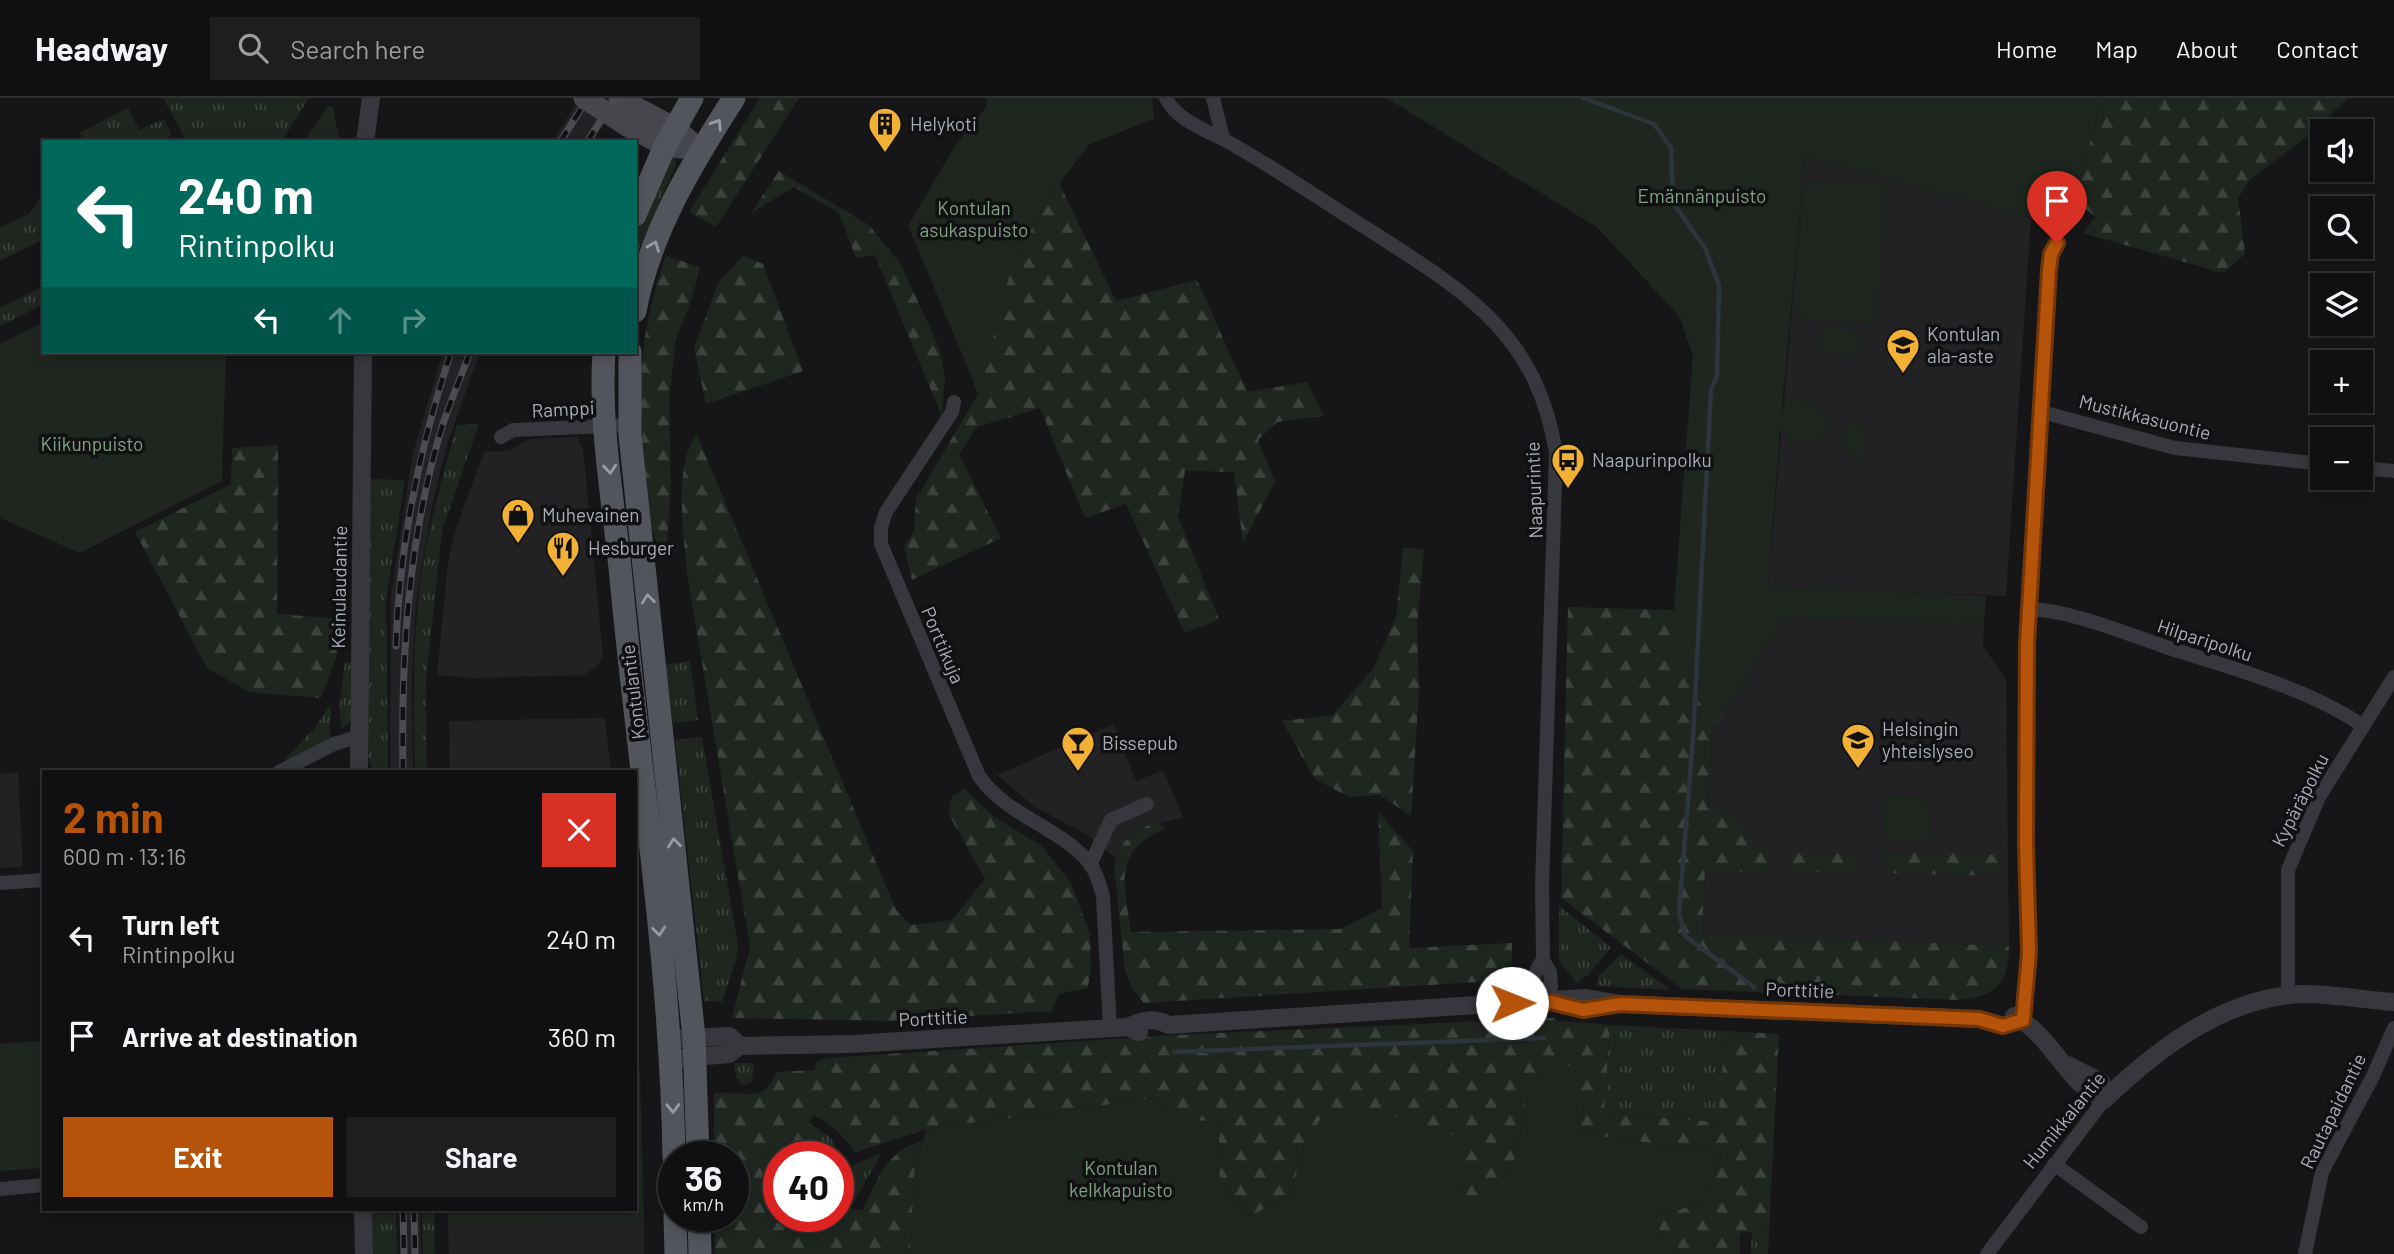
<!DOCTYPE html>
<meta charset="utf-8">
<style>
:root{--surface:#101012;--page:#1e1e20;--text:#f1f3f6;--muted:#9c9d9f;--line:#303032;--accent:#b45309}
body{margin:0;font-family:Barlow,sans-serif;background:var(--page);color:var(--text);height:100vh;display:flex;flex-direction:column;font-size:26px;white-space:nowrap}
*{box-sizing:border-box;margin:0}
p{font-size:23px;color:var(--muted)}
.icon{flex:none;width:38px;height:38px;fill:none;stroke:currentColor;stroke-width:2;stroke-linecap:round;stroke-linejoin:round}
.map{position:relative;flex:1;overflow:hidden}
.side{position:absolute;left:42px;top:672px;width:595px;height:441px;display:flex;flex-direction:column;background:var(--surface);border-radius:0px;box-shadow:0 4px 10px #0003,0 0 0 2px var(--line)}
.side>*{flex:none}
.banner{position:absolute;left:42px;top:42px;width:595px;height:214px;border-radius:0px;box-shadow:0 4px 10px #0003,0 0 0 2px var(--line);background:#00695c;color:#fff;overflow:hidden}
.fabs{position:absolute;left:2310px;top:21px;display:grid;gap:14px}
.fabs a{display:grid;place-items:center;width:63px;height:63px;border-radius:0px;background:var(--surface);box-shadow:0 4px 10px #0003,0 0 0 2px var(--line);font-size:35px}
.speed{position:absolute;left:658px;top:1043px;display:flex;gap:14px;font-size:35px;font-weight:700;text-align:center}
.speed>*{display:grid;place-content:center;width:91px;height:91px;border-radius:50%;background:var(--surface);box-shadow:0 4px 10px #0003,0 0 0 2px var(--line);line-height:1}
.speed small{font-size:18px;font-weight:400}
.speed .limit{border:10px solid #d22;background:#fff;color:#111}
.pin{position:absolute;display:grid;place-items:center;width:60px;height:60px;color:#fff;margin:-72px -30px;border-radius:50% 50% 50% 0;rotate:-45deg;box-shadow:0 0 7px #0007}
.pin .icon{rotate:45deg}
.me{position:absolute;width:77px;margin:-38px;rotate:89deg;stroke-linejoin:round;filter:drop-shadow(0 0 5px #0008)}
.turn{display:flex;align-items:center;gap:24px;height:147px;padding:0 21px;font-size:32px}
.turn .icon{width:91px;height:91px;stroke-width:2.5}
.turn b{display:block;font-size:49px;line-height:60px}
.lanes{display:flex;align-items:center;height:66px;padding:0 21px;background:#0003;justify-content:center;gap:35px;direction:ltr}
.lanes .off{opacity:.35}
.round{display:grid;place-items:center;flex:none;width:74px;height:74px;border-radius:0px;background:var(--page)}
.overview{display:flex;align-items:center;justify-content:space-between;height:119px;padding:0 21px}
h1{font-size:42px;font-weight:700;line-height:52px;color:var(--accent)}
.primary-button{display:flex;gap:14px;margin-top:auto;padding:14px 21px}
.primary-button a{flex:1;height:80px;border-radius:0px;background:var(--accent);color:#fff;font-size:28px;font-weight:700;line-height:80px;text-align:center}
.primary-button a+a{background:var(--page);color:var(--text)}
ul{padding:0;list-style:none}
li{display:flex;align-items:center;gap:21px;height:98px;padding:0 21px}
li div{flex:1}
li b{display:block;font-size:26px}
li em{font-style:normal}
header{display:flex;align-items:center;gap:42px;box-sizing:border-box;height:98px;padding:0 35px;background:var(--surface);border-bottom:2px solid var(--line)}
header strong{font-size:33px}
nav{display:flex;gap:38px;margin-inline-start:auto;font-size:24px}
.search{width:490px;height:63px;background:var(--page);display:flex;align-items:center;gap:18px;box-sizing:border-box;padding:0 24px;border-radius:0px;color:var(--muted);font-size:26px}
.map>svg:first-child{display:block}
.built{fill:#222225}
.grass{fill:url(#grass-tufts)}
.forest{fill:url(#forest-firs)}
.park{fill:#1e261f}
.lines{fill:none;stroke-linecap:round;stroke-linejoin:round}
.stream{stroke:#2c353c;stroke-width:4.5}
.minor{stroke:#37383d;stroke-width:14}
.tertiary{stroke:#37383d;stroke-width:18}
.secondary{stroke:#45474d;stroke-width:21}
.primary{stroke:#53555c;stroke-width:23}
.rail-casing{stroke:#4a4c52;stroke-width:7}
.rail{stroke:#111113;stroke-width:4.5;stroke-dasharray:13;stroke-linecap:butt}
.secondary-bridge{stroke:#45474d;stroke-width:21}
.oneway{stroke:#979ba6}
.route-casing{stroke:#753606;stroke-width:18}
.route{stroke:#b45309;stroke-width:12}
.labels{text-anchor:middle;stroke-width:7;stroke-linejoin:round;paint-order:stroke}
.poi-label{font-size:19px;fill:#a8adb8;stroke:#111113;text-anchor:start}
.park-label{font-size:19px;fill:#7fa381;stroke:#111113}
.street-label{font-size:19px;fill:#a8adb8;stroke:#111113}
</style>
<header>
<strong>Headway</strong>
<div class="search"><svg class="icon" aria-label="search" viewBox="0 0 24 24"><circle cx="10" cy="10" r="6"/><path d="M15 15l6 6"/></svg>Search here</div>
<nav><a>Home</a><a>Map</a><a>About</a><a>Contact</a></nav>
</header>
<div class="map">
<svg width="2394" height="1156" viewBox="0 0 2394 1156">
<defs>
<pattern id="grass-tufts" width="24" height="20" patternUnits="userSpaceOnUse" patternTransform="scale(1.75)"><rect width="24" height="20" fill="#1e261f"/><path d="M3 7l-1-3M5 7V3M7 7l1-3M15 17l-1-3M17 17v-4M19 17l1-3" fill="none" stroke="#3c433d"/></pattern>
<pattern id="forest-firs" width="22" height="20" patternUnits="userSpaceOnUse" patternTransform="scale(1.75)"><rect width="22" height="20" fill="#1e261f"/><path d="M5 1l3.5 6h-7zM16 11l3.5 6h-7z" fill="#3c433d"/></pattern>
</defs>
<rect width="100%" height="100%" fill="#161618"/>
<!-- built -->
<path class="built" d="M580,0H621L593,44H552Z
M1805,57L2031,120L2006,498L1768,489Z
M443,254H480L447,347L432,409L416,505L412,581L413,674H390L391,498L413,355Z
M577,339L583,351L603,557L600,565L585,577L471,580L437,577L448,465L455,433L484,354L508,353L531,341Z
M1824,519L1984,526L1983,548L2006,581L2009,848L1702,835L1712,632L1785,520Z
M605,620L611,674H450L449,623Z
M1114,626L1136,683L1163,672L1183,719L1139,731L1124,744L1117,761L1086,736L1035,709L997,677Z
M18,674L23,769L0,770V676Z
M400,1111H420L421,1156H401Z
M644,1122V1156H449L448,1127Z"/>
<!-- grass -->
<path class="grass" d="M163,0H309L281,44H181L184,39Z
M128,10L139,32L164,21L171,36L165,44H84L80,35Z
M674,56L676,66L635,161C635,122 657,90 674,56Z
M44,95V141L0,163V130L29,116Z
M44,188V206L0,228V210Z
M479,326L442,433L426,582L427,674H415C414,618 412,562 418,506C424,445 440,386 457,327Z
M370,381L405,382L386,500L388,674H374L367,656Z
M690,563L698,622L673,625L665,567Z
M345,564H353L351,623L342,631L339,610Z
M331,606L330,641L288,662L286,660L314,631Z
M702,639L738,847L736,862L722,904L704,903L675,642Z
M1559,808L1611,849L1589,876L1577,885L1559,863Z
M1621,856L1671,892L1596,888L1598,879Z
M1610,927L1743,934L1725,940L1719,1024L1604,1016Z
M734,965H754L752,984L744,987L736,980Z
M809,1025L831,1040L840,1058L816,1059L807,1030Z
M882,1055L852,1107L853,1067Z
M372,1111H396L397,1156H373Z
M422,1111H434L435,1156H423Z
M1769,1133L1768,1156H1751L1752,1134Z"/>
<!-- forest -->
<path class="forest" d="M760,0H799L716,129L689,114Z
M1387,0H1563L1775,379L1768,489L1785,520L1712,633L1708,711C1738,709 1741,726 1755,749L1768,753L1770,767L1762,774H1705L1702,835L2009,848C2008,888 1997,897 1958,902L1682,891L1561,800L1568,509L1674,512L1693,258L1680,219L1597,129Z
M2102,0H2348L2311,35L2250,82L2238,100L2245,156L2223,175L2083,135L2096,119L2087,112L2071,113Z
M779,73L869,127L900,165L939,249L945,279L942,319L875,157L856,160L839,115L794,89L751,115Z
M1059,85L1116,203L1197,182L1247,294L1307,284L1324,318L1277,324L1258,342L1275,383L1243,445L1234,374L1185,373L1178,419L1219,521L1185,535L1126,406L1085,420L1040,310L977,329L959,356L1001,440L912,482L904,448L914,433L916,401L978,296L974,286L980,205L1014,159Z
M666,158L700,169L691,203L676,241L669,300L671,386L666,458C646,432 646,403 644,371C638,290 638,236 666,158Z
M743,158L763,166L803,273L706,306L694,250L719,183Z
M697,337L896,812L911,827L952,822L985,781L948,715L952,698L965,691L993,718L1042,748L1071,785L1090,836L1091,867L1088,890L1059,896L1051,913L890,923L732,920L750,849L687,475C684,440 673,364 697,337Z
M278,347L277,516L341,521L336,560L321,600L249,594L207,570L135,434L231,386L232,350Z
M1403,450L1424,451L1417,530L1419,594L1411,718L1380,697L1349,699L1315,681L1282,623L1333,617L1374,569L1396,519Z
M1378,714L1413,753L1409,850L1512,845C1512,869 1515,871 1493,883L1144,905L1133,892L1125,873L1114,767L1124,744L1139,731L1158,724L1165,731C1112,753 1124,785 1131,834L1340,831L1382,810Z
M1797,754L1851,756L1856,761V773L1797,775L1791,770L1793,757Z
M1888,754L1999,757L1998,778L1888,775L1883,772V757Z
M1554,920L1559,923L1610,927L1604,1016L1718,1024L1725,940L1743,934L1779,936L1769,1133L1740,1135V1156H1674L1665,1151L1656,1119L1705,1103L1722,1055L1578,1035L1575,971L1528,996L1513,1069L1472,1106L1459,1088L1304,1049L1291,1095L1252,1118C1211,1083 1216,1074 1221,1023H1171L1157,1000L927,1031L856,1054L837,1033L814,1016L807,1030L816,1059H779V1118H838V1104L844,1110L863,1112C877,1081 887,1052 923,1043L915,1069L910,1156H715V1118H733V1059H714V995C742,991 762,1009 777,974L815,972L816,964L827,960L1175,937Z"/>
<!-- park -->
<path class="park" d="M987,0H1152L1154,21L1090,46L1059,85L1014,159L979,296L908,128L955,48L986,9Z
M1387,0H2102L2071,113L2031,120L1805,58L1781,319L1788,299L1816,307L1830,320L1819,345L1791,341L1780,332L1768,488L1986,498L1984,526L1785,520L1712,632L1672,541L1693,258L1680,219L1597,129Z
M329,7L333,10L340,44H303Z
M1805,81L1886,86L1877,227L1794,220Z
M44,224V254H226L222,383L80,455L0,420V246Z
M1820,229L1862,232L1860,258L1818,253Z
M1854,325L1865,331L1864,368L1840,344L1846,329Z
M1921,697L1930,709L1933,742L1883,741L1885,698Z
M44,943V1070L0,1073V946Z
M1553,958L1575,971L1578,1035L1722,1055L1705,1103L1656,1119L1665,1150L1674,1156H910L915,1069L927,1031L1157,1000L1171,1022L1221,1023C1216,1073 1211,1083 1252,1118L1291,1095L1304,1049L1327,1010L1382,1015L1467,1041L1459,1088L1472,1105L1513,1069L1528,996Z
M635,972H640L644,1122L448,1127L447,1111H635Z"/>
<g class="lines">
<!-- stream -->
<path class="stream" d="M1583,0L1654,26L1671,50L1673,105L1705,150L1719,187L1717,278L1711,291L1693,640L1679,815L1685,838L1754,889
M1174,954L1544,940"/>
<!-- minor -->
<path class="minor" d="M1166,0C1177,25 1217,36 1239,50C1285,77 1329,107 1374,135C1467,195 1537,236 1556,355L1542,788L1543,862L1550,874L1551,889L1540,904C1532,887 1531,877 1543,862
M1213,0L1223,40
M954,304L952,314L886,414L881,430V446L979,678C1008,720 1062,729 1091,767C1097,776 1100,788 1103,798L1110,930
M2042,314L2175,350L2322,366
M501,339L513,332L630,327
M2361,370L2394,373
M2030,511C2077,514 2124,535 2169,550C2234,571 2304,589 2362,627
M279,674L334,646L357,639
M1090,767L1111,722L1147,706
M0,785L44,782
M2288,897V772L2319,699L2394,579
M2023,922L2029,855L2026,746L2027,545L2049,172L2051,156L2057,145
M2054,1066L2141,1129
M0,1091L44,1087
M1987,1156L2104,1002
M2305,1156L2322,1074L2373,978L2394,930"/>
<!-- tertiary -->
<path class="tertiary" d="M365,44L371,0
M359,674L363,254
M2014,918C2052,937 2066,985 2104,1002
M1128,929C1143,921 1154,920 1169,927L1584,900L1620,906L1979,921L2003,928L2023,922
M671,941L729,938L740,948
M672,961L729,956L740,948L853,946L1128,929L1139,934
M2068,967L2101,984L2104,1002
M2104,1002C2158,950 2225,899 2303,896C2333,896 2364,902 2394,904
M363,1111L364,1156"/>
<!-- secondary -->
<path class="secondary" d="M619,0L675,30L700,52
M627,28L665,48L681,50"/>
<!-- primary -->
<path class="primary" d="M635,117L665,48L692,0
M635,213C650,134 691,67 734,0
M604,254C599,328 614,406 621,480C639,673 671,865 674,1059
M630,254V337L694,939L698,1059
M675,1118L676,1156
M699,1118L700,1156"/>
<defs>
<path id="rail" d="M560,44L588,0
M587,44L615,0
M396,548C399,446 419,351 451,254
M403,674C401,559 408,440 442,329C450,304 461,279 470,254
M403,1111L404,1156
M414,1111L415,1156"/>
</defs>
<!-- rail casing -->
<use href="#rail" class="rail-casing"/>
<!-- rail -->
<use href="#rail" class="rail"/>
<!-- secondary-bridge -->
<path class="secondary-bridge" d="M584,0L627,28"/>
</g>
<!-- one-way arrows -->
<defs><path id="oneway-chevron" d="M-2-3.5L2.5 0L-2 3.5" fill="none" stroke-width="1.6" stroke-linecap="round" stroke-linejoin="round" transform="scale(1.75)"/></defs>
<g class="oneway">
<use href="#oneway-chevron" transform="translate(717 26) rotate(-57)"/>
<use href="#oneway-chevron" transform="translate(654 148) rotate(-69)"/>
<use href="#oneway-chevron" transform="translate(610 371) rotate(85)"/>
<use href="#oneway-chevron" transform="translate(648 501) rotate(-96)"/>
<use href="#oneway-chevron" transform="translate(674 745) rotate(-96)"/>
<use href="#oneway-chevron" transform="translate(659 833) rotate(84)"/>
<use href="#oneway-chevron" transform="translate(673 1010) rotate(89)"/>
</g>
<g class="lines">
<defs>
<path id="route" d="M1512,905L1551,904L1583,912L1620,906L1979,921L2003,928L2023,922L2029,855L2026,746L2027,545L2049,172L2051,156L2057,145"/>
</defs>
<!-- route casing -->
<use href="#route" class="route-casing"/>
<!-- route -->
<use href="#route" class="route"/>
</g>
<!-- icons -->
<defs>
<symbol id="building-pin" viewBox="-11 -11 22 30"><path d="M0 17L-7.5 6A9.5 9.5 0 1 1 7.5 6Z" fill="#f2b134" stroke="#111113"/><path d="M-4-6H4V6H1V3H-1V6H-4ZM-2.5-4.3h1.7v1.8h-1.7ZM.8-4.3h1.7v1.8H.8ZM-2.5-1h1.7V.8h-1.7ZM.8-1h1.7V.8H.8Z" fill="#111"/></symbol>
<symbol id="school-pin" viewBox="-11 -11 22 30"><path d="M0 17L-7.5 6A9.5 9.5 0 1 1 7.5 6Z" fill="#f2b134" stroke="#111113"/><path d="M0-5L7-2L0 1L-7-2ZM-4 1L0 2.5L4 1V4Q0 6-4 4Z" fill="#111"/></symbol>
<symbol id="bus-pin" viewBox="-11 -11 22 30"><path d="M0 17L-7.5 6A9.5 9.5 0 1 1 7.5 6Z" fill="#f2b134" stroke="#111113"/><path d="M-5-6H5V4H4V6H2V4H-2V6H-4V4H-5ZM-3.5-4V0h7V-4ZM-3.5 1.2v1.5H-2V1.2ZM2 1.2v1.5H3.5V1.2Z" fill="#111"/></symbol>
<symbol id="shop-pin" viewBox="-11 -11 22 30"><path d="M0 17L-7.5 6A9.5 9.5 0 1 1 7.5 6Z" fill="#f2b134" stroke="#111113"/><path d="M-5-2.5h2.3a2.7 3.5 0 0 1 5.4 0H5L5.5 6h-11ZM-1.5-2.5h3a1.5 2.3 0 0 0-3 0Z" fill="#111"/></symbol>
<symbol id="restaurant-pin" viewBox="-11 -11 22 30"><path d="M0 17L-7.5 6A9.5 9.5 0 1 1 7.5 6Z" fill="#f2b134" stroke="#111113"/><path d="M-5-6h1v4h1v-4h1v4h1v-4h1v5L-1.5 .5V6h-2V.5L-5-1ZM5-6V6H3V1.5H1.5Q1.5-4 5-6Z" fill="#111"/></symbol>
<symbol id="bar-pin" viewBox="-11 -11 22 30"><path d="M0 17L-7.5 6A9.5 9.5 0 1 1 7.5 6Z" fill="#f2b134" stroke="#111113"/><path d="M-6-5H6L.8 .8V4.5H3.5V6h-7V4.5H-.8V.8Z" fill="#111"/></symbol>
</defs>
<g fill-rule="evenodd">
<use href="#building-pin" x="866" y="7" width="38" height="52"/>
<use href="#school-pin" x="1884" y="228" width="38" height="52"/>
<use href="#bus-pin" x="1549" y="343" width="38" height="52"/>
<use href="#shop-pin" x="499" y="398" width="38" height="52"/>
<use href="#restaurant-pin" x="544" y="431" width="38" height="52"/>
<use href="#school-pin" x="1839" y="623" width="38" height="52"/>
<use href="#bar-pin" x="1059" y="626" width="38" height="52"/>
</g>
<g class="labels">
<!-- poi labels -->
<g class="poi-label">
<text x="910" y="33">Helykoti</text>
<text x="1927" y="243">Kontulan<tspan x="1927" dy="22">ala-aste</tspan></text>
<text x="1592" y="369">Naapurinpolku</text>
<text x="542" y="424">Muhevainen</text>
<text x="588" y="457">Hesburger</text>
<text x="1882" y="638">Helsingin<tspan x="1882" dy="22">yhteislyseo</tspan></text>
<text x="1102" y="652">Bissepub</text>
</g>
<!-- park labels -->
<g class="park-label">
<text x="1702" y="105">Emännänpuisto</text>
<text x="974" y="117">Kontulan<tspan x="974" dy="22">asukaspuisto</tspan></text>
<text x="92" y="353">Kiikunpuisto</text>
<text x="1121" y="1077">Kontulan<tspan x="1121" dy="22">kelkkapuisto</tspan></text>
</g>
<!-- street labels -->
<g class="street-label">
<text transform="translate(563 311) rotate(-3)" y="7">Ramppi</text>
<text transform="translate(2145 319) rotate(14)" y="7">Mustikkasuontie</text>
<text transform="translate(1534 392) rotate(-92)" y="7">Naapurintie</text>
<text transform="translate(339 489) rotate(-89)" y="7">Keinulaudantie</text>
<text transform="translate(2205 542) rotate(18)" y="7">Hilparipolku</text>
<text transform="translate(943 547) rotate(67)" y="7">Porttikuja</text>
<text transform="translate(633 594) rotate(-97)" y="7">Kontulantie</text>
<text transform="translate(2300 702) rotate(-63)" y="7">Kypäräpolku</text>
<text transform="translate(1800 892) rotate(2)" y="7">Porttitie</text>
<text transform="translate(933 920) rotate(-3)" y="7">Porttitie</text>
<text transform="translate(2333 1013) rotate(-64)" y="7">Rautapaidantie</text>
<text transform="translate(2064 1022) rotate(-51)" y="7">Humikkalantie</text>
</g>
</g>
</svg>
<div class="fabs">
<a><svg class="icon" aria-label="sound" viewBox="0 0 24 24"><path d="M4 9h4l5-4v14l-5-4H4zM17 9q2 3 0 6"/></svg></a>
<a><svg class="icon" aria-label="search" viewBox="0 0 24 24"><circle cx="10" cy="10" r="6"/><path d="M15 15l6 6"/></svg></a>
<a><svg class="icon" aria-label="layers" viewBox="0 0 24 24"><path d="M12 4l9 5-9 5-9-5zM3 14l9 5 9-5"/></svg></a>
<a>+</a>
<a>−</a>
</div>
<div class="speed"><div>36<small>km/h</small></div><div class="limit">40</div></div>
<div class="pin" style="left:2057px;top:145px;background:#d93025"><svg class="icon" aria-label="arrive" viewBox="0 0 24 24"><path d="M6 21V4h12l-3 4 3 4H6"/></svg></div>
<svg class="me" style="left:1512px;top:905px" viewBox="-20 -20 40 40"><circle r="19" fill="#fff"/><path d="M0-13L10 11 0 6-10 11z" fill="#b45309"/></svg>
<div class="banner">
<div class="turn"><svg class="icon" aria-label="left" viewBox="0 0 24 24"><path d="M17 20v-9H6M10 6l-5 5 5 5"/></svg><div><b>240 m</b>Rintinpolku</div></div>
<div class="lanes"><svg class="icon" aria-label="left" viewBox="0 0 24 24"><path d="M17 20v-9H6M10 6l-5 5 5 5"/></svg><svg class="icon off" aria-label="ahead" viewBox="0 0 24 24"><path d="M12 20V5M6 11l6-6 6 6"/></svg><svg class="icon off" aria-label="right" viewBox="0 0 24 24"><path d="M7 20v-9h11M14 6l5 5-5 5"/></svg></div>
</div>
<section class="side">
<div class="overview"><div><h1>2 min</h1><p>600 m · 13:16</p></div><a class="round" style="background:#d93025;color:#fff"><svg class="icon" aria-label="close" viewBox="0 0 24 24"><path d="M6 6l12 12M18 6L6 18"/></svg></a></div>
<ul>
<li><svg class="icon" aria-label="left" viewBox="0 0 24 24"><path d="M17 20v-9H6M10 6l-5 5 5 5"/></svg><div><b>Turn left</b><p>Rintinpolku</p></div><em>240 m</em></li>
<li><svg class="icon" aria-label="arrive" viewBox="0 0 24 24"><path d="M6 21V4h12l-3 4 3 4H6"/></svg><div><b>Arrive at destination</b></div><em>360 m</em></li>
</ul>
<div class="primary-button"><a>Exit</a><a>Share</a></div>
</section>
</div>
